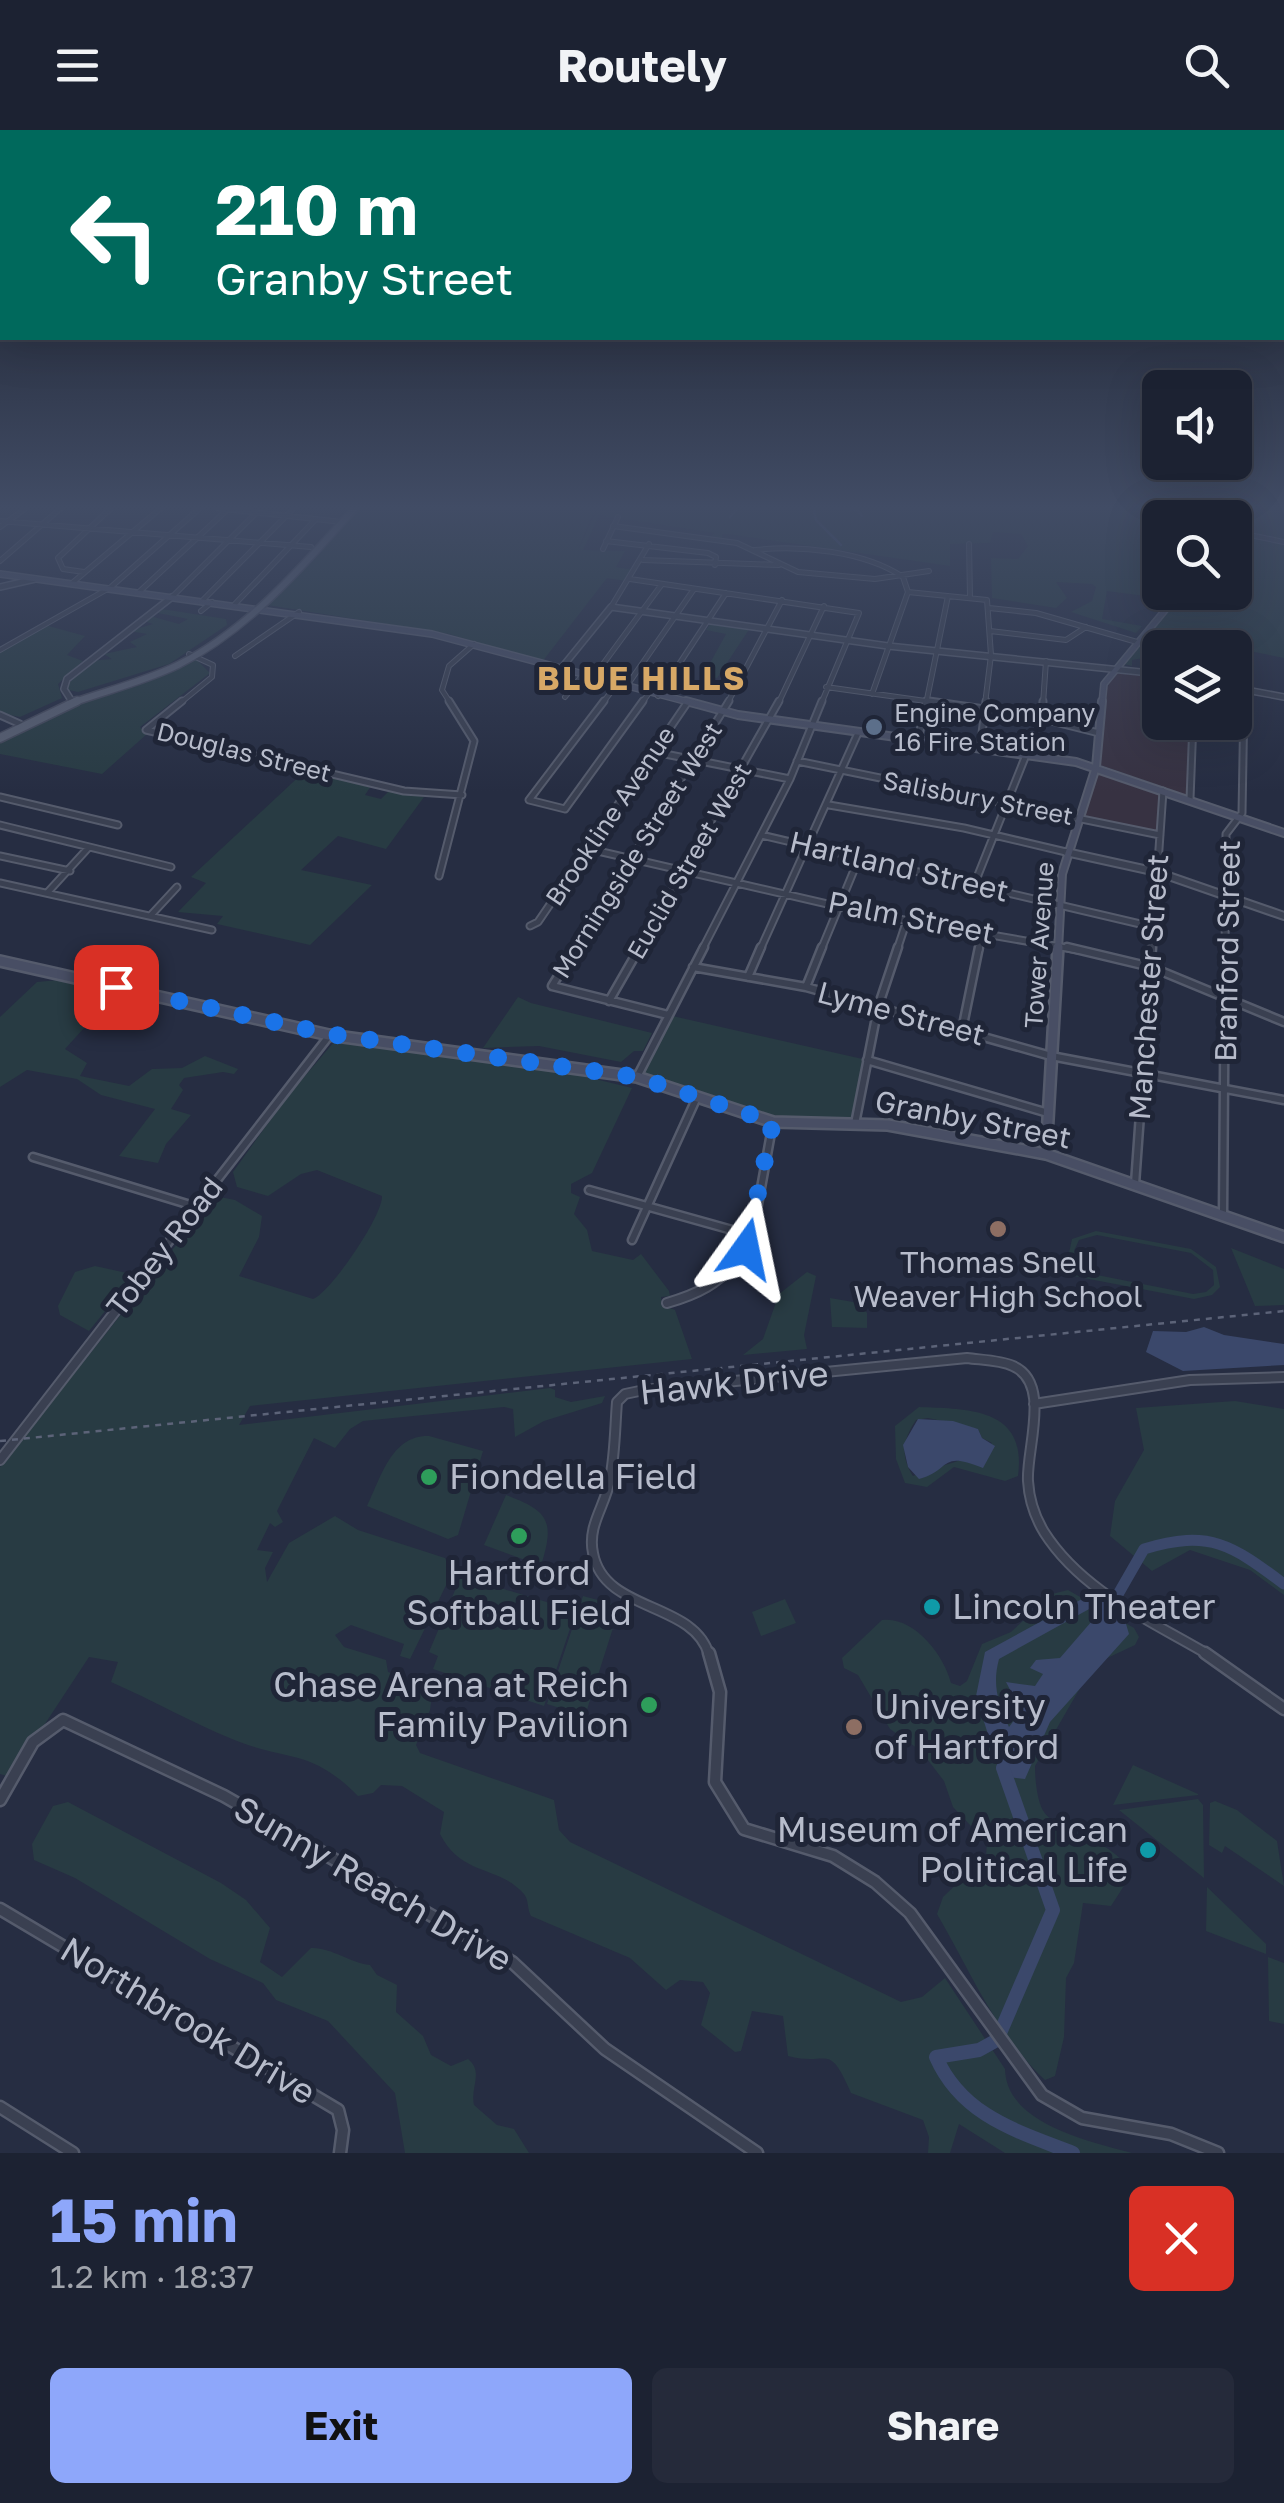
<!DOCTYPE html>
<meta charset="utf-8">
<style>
:root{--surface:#1c2232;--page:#252a3a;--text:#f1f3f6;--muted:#a0a4ac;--line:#3a3f4d;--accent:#8ea7fa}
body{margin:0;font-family:"Golos Text",sans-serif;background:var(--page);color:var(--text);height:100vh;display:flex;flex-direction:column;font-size:38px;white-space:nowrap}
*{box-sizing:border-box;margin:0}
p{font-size:32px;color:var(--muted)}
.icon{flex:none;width:55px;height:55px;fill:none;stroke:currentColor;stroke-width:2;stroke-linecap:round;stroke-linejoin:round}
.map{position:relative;height:2023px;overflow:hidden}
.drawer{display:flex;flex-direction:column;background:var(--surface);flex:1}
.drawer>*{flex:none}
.banner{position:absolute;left:0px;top:0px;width:1285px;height:210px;box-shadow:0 10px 40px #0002,0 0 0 2px var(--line);background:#00695c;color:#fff;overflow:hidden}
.buttons{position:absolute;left:1142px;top:240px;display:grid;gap:20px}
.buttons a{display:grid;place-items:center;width:110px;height:110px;border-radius:15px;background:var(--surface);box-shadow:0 10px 40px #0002,0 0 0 2px var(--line);font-size:50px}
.pin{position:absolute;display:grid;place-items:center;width:85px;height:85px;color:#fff;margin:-42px;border-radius:20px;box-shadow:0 5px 15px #0006}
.me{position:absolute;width:110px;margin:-55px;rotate:12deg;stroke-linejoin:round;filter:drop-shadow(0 0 8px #0008)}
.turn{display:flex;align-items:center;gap:35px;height:210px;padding:0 50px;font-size:45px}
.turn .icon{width:130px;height:130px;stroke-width:2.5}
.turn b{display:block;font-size:70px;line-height:85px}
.round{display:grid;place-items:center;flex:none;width:105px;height:105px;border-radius:15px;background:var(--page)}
.headline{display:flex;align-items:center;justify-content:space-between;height:170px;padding:0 50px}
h1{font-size:60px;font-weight:700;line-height:75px;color:var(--accent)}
.action{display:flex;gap:20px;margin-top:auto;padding:20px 50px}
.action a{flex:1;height:115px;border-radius:15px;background:var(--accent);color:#111;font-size:40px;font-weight:700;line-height:115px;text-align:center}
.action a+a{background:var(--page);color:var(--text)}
header{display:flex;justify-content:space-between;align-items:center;height:130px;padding:0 50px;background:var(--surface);font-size:45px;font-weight:700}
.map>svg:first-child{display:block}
.medical{fill:#373242}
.green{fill:#283b43;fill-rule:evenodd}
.water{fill:#3b486b;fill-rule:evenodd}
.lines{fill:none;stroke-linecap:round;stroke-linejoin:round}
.stream{stroke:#3b486b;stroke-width:2.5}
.river-far1{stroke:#3b486b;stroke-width:11}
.river{stroke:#3b486b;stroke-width:14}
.minor-far4-casing{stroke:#555b6c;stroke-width:6}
.minor-far3-casing{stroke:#555b6c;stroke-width:9}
.minor-far2-casing{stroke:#555b6c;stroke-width:11}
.minor-far1-casing{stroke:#555b6c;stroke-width:12}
.minor-casing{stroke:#555b6c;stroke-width:15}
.tertiary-far1-casing{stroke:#555b6c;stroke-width:8}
.tertiary-casing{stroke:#555b6c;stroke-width:10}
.secondary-far2-casing{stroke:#555b6c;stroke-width:8}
.secondary-far1-casing{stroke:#555b6c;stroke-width:10}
.secondary-casing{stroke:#555b6c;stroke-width:14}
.primary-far1-casing{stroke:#44495b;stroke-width:9}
.primary-casing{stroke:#44495b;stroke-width:11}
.minor-far4{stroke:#3a4051;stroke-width:4}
.minor-far3{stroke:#3a4051;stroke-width:5}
.minor-far2{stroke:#3a4051;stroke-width:6}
.minor-far1{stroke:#3a4051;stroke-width:8}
.minor{stroke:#3a4051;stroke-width:10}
.tertiary-far1{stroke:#3a4051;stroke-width:5}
.tertiary{stroke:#3a4051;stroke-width:6}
.secondary-far2{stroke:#484e64;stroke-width:5}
.secondary-far1{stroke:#484e64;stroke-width:6}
.secondary{stroke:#484e64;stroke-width:9}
.primary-far1{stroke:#585f71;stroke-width:6}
.primary{stroke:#585f71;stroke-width:8}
.rail{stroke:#5c6378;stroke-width:2.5;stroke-dasharray:6 6;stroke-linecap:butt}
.route{stroke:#1a73e8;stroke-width:18;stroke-dasharray:0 32.4}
.service-dot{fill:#5c6f8a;stroke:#1f2537;stroke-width:4}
.education-dot{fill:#8d6e63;stroke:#1f2537;stroke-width:4}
.leisure-dot{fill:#2e9e5b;stroke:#1f2537;stroke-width:4}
.culture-dot{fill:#0f9aa8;stroke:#1f2537;stroke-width:4}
.labels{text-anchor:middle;stroke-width:10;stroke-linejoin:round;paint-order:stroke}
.far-poi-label{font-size:25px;fill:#b7bccb;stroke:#1f2537;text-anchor:start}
.far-street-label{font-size:25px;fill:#b7bccb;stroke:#1f2537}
.street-label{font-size:30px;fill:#b7bccb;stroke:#1f2537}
.poi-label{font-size:30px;fill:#b7bccb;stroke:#1f2537}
.far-district-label{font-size:32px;font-weight:bold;letter-spacing:2.5px;fill:#d7a866;stroke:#1f2537}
.near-street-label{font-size:35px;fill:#b7bccb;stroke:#1f2537}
.near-poi-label{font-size:35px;fill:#b7bccb;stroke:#1f2537;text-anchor:start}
</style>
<header><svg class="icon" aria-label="menu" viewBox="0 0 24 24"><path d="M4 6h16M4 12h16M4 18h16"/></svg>Routely<svg class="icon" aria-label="search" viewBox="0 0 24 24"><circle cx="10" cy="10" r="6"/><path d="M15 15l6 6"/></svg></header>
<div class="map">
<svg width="1284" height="2023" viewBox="0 0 1284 2023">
<rect width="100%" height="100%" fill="#262d42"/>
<!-- medical -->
<path class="medical" d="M1116,540L1160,546V592L1190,593L1189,666L1100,635L1106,560Z
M1097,641L1160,661L1157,702L1081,686Z"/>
<!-- green -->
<path class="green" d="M359,378H595L578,420L598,378H1249L1235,395V388H1160V462H1235V403L1284,413V528L1235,518H1160V525L1132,530V536L1124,534L1167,483L1168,469L1107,461L1102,489L1142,496L1136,503L1071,482L1092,471L1096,457L1092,454L1056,452L1067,468L1056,478L992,468L991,428L1018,429L1028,416L1021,404L993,402L990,413L950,414V436L728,404H722V409L710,407L715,403L599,385L583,420L625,421L616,437L633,440L626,451L607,448L542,532L449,504L267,475L316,428Z
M1258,378H1284V411L1237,401Z
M162,479L226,489L227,495L169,534L78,562L64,559L89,531L112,529L104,524L137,517L130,512L147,504L129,501L153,494L144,491L150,486L179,494L188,489L158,483Z
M710,494L750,498L717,548L703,546L726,504L706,500Z
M45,495L85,506L67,525L83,531L58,554L62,568L20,587L0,583V520Z
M195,528L210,543L140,597L147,604L102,644L0,624V613C57,568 137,568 195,528Z
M306,640L371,656L365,665L381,669L389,661L424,667L386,719L338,706L301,740L372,755L310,815L217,794L223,786L178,782L206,753L191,747Z
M59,850L114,865L65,919L87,933L80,946L129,956L152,939L182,938L205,926L238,939L234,944L223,942L184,948L179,955L183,960L171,979L191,985L166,1014L158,1033L119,1026L155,979L101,965L77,949L27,940L0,957V887L37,852Z
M518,867L531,873L652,903L643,921H634L621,932L539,916L483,918Z
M668,885L867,930L855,994L793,995L637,947Z
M334,912L558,940L632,958L592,1043L571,1054V1063L580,1067L574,1084L587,1100L592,1121L633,1130L641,1124L669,1161L670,1166L661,1167L662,1175L675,1180L692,1229L250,1276L239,1295L550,1258L555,1260V1267L571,1272L605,1266L602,1273L544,1291L515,1307L513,1279L504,1277L363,1291L350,1299L335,1318L314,1308L277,1381L283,1392L275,1397L270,1393L257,1420L273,1422L265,1438L267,1452L289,1413L335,1386L358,1400L445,1428L452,1443L410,1529L400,1526L404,1514L351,1495L335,1505L344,1517L386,1530L388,1542L433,1557L430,1580L416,1615L420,1623L554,1670L559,1700L570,1712L901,1872L922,1867L945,1848L1005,1939C1006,1994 1090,2011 1132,2023H1005L959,1994L950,2023H928L929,2007L923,1990L851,1963C828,1910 829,1937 788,1926L783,1886L752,1881L741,1921L735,1922L701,1895L710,1863L703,1852L680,1850L666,1860L630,1828L531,1786C527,1779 529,1770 524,1764C499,1735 462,1747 440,1704L444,1682L402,1656L381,1655L373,1663L358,1666C310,1617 286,1632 232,1609C191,1592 152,1570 111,1552L118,1532L89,1527L10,1647L0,1644V1337L215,1066L235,1070L262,1086L259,1107L239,1146L313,1169C330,1163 383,1086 382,1066L317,1040L301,1044L268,1066L237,1057L233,1042L287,967Z
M1096,1101L1191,1119L1216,1137L1220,1157L1212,1165L1194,1169L1068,1145V1140L1080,1142L1069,1123L1072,1109ZM1097,1105L1191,1123L1213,1140L1214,1155L1206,1162L1193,1164L1092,1144L1079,1134L1074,1121L1079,1110Z
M1231,1118L1284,1139V1175L1255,1176Z
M95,1136L127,1143L131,1149L89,1201L60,1185L58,1176L75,1142Z
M807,1142L816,1146L804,1205L807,1219L743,1225L763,1209L779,1164Z
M830,1168L859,1173L867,1183V1198L832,1197Z
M1235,1271L1284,1279V1465L1250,1440L1190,1420L1152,1441L1110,1406L1115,1371L1144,1320L1136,1278Z
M919,1277C972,1279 1027,1279 1018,1346L1005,1351L954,1337L927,1357L905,1353L896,1329L895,1296ZM928,1288L978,1299L982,1308L992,1313C967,1333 943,1333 913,1346C900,1326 903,1309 916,1290Z
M429,1306L483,1321L458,1405L448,1409L367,1376C381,1348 391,1305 429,1306Z
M506,1365C549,1381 555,1391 541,1436L484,1415Z
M461,1446L576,1481L544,1576L433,1539L438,1526L429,1522Z
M1068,1460L1134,1498L1139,1507L1135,1515L1103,1530L1087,1546L1035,1636C1035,1649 1037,1672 1044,1682C1055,1700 1119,1710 1131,1745L1111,1776L1083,1773L1074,1833L1066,1848L1064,1907L1055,1946L1045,1950C995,1903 971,1842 937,1784L943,1767L986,1726L987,1713L953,1677L944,1651L921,1621L890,1599L858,1545L844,1538L842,1528L882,1490C914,1486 944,1525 951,1553L960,1556L967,1551L982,1514L1011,1502L1052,1464Z
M583,1466L620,1476L585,1586L547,1574Z
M785,1469L796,1493L761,1506L752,1482Z
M1133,1635L1198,1664V1665L1113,1675Z
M1198,1669L1203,1675L1204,1748L1119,1680Z
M1215,1671L1237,1680L1277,1711L1284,1756L1225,1716L1222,1723L1209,1715L1210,1673Z
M68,1672L221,1753L246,1770L270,1798L260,1832L282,1847L311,1818C331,1817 350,1833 370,1835L377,1845L397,1855L396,1882L423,1906L431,1925L451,1936L468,1929C484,1942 470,1957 474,1975L497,1995L514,1999L529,2023H405L395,1963L328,1891L276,1870L263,1853L210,1829L75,1748L34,1730L32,1714L53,1676Z
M1207,1757L1266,1814V1824L1206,1801Z
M1268,1827L1284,1833V1894L1269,1891Z"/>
<!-- water -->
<path class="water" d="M1204,1197L1224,1205L1284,1214V1235L1183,1241L1146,1222L1153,1201L1186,1202Z
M918,1289L953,1291L978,1299L982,1308L995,1316L983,1338C939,1320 952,1340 919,1349L908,1337L903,1315Z
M1093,1463L1124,1487L1129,1504L1050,1592L1025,1649L1001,1646L976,1566L985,1522ZM1091,1478L1098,1484L1060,1528L1036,1530L1030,1538L1043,1544L1035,1556L1006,1552L1021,1581L1009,1597C998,1573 992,1555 999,1529Z"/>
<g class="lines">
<!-- stream -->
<path class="stream" d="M757,378H765
M813,378L816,390L841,415
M837,378L857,380L862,386
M730,387L737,378"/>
<!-- river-far1 -->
<path class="river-far1" d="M1095,1476L1113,1473L1144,1419C1210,1399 1232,1415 1284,1454"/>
<!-- river -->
<path class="river" d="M1003,1638L1053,1780L997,1910L979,1920L936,1927C962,1986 1017,2001 1073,2023"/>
<defs>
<path id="minor-far4" d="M217,378L342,392
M0,391L311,417
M613,396L737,413L798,442L875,449L929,441
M0,397L26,378
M1235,402L1284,412
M606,411L708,423L716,427L715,435
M969,414L970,467
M603,419L618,387
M755,420C801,415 864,421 903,447L908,462L872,564
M643,430L779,435
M0,431L61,378
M84,442L63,439L58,428L111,378
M630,449L859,483L821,574
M71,454L161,378
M908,462L987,470L991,525L985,574
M138,463L228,379
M172,467L256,383
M203,470L294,378
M235,474L316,389
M611,477L649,414
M989,478L1036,483L1137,512
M201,481L212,472
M990,501L1066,510L1086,497
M0,520L111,457L200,378
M235,526L299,482
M592,549L662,454
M626,557L694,459
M826,557L947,574
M658,566L726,463
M565,567L581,547
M179,574L212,547L213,535L189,524
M451,574L442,560L449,536L474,514
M602,574L616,555
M641,574L649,563
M727,574L782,470
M778,574L824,476
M926,574L948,466
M1043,574L1046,531
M1244,574V559"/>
<path id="minor-far3" d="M182,571L146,600L404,661L462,665
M604,571L529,670L565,679L643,571
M929,571L1027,585L1099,603
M0,585L20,594
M1042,589L1043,571
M1193,598L1243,606
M918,611L926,571
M980,619L986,571
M655,622L790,649
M797,631L1160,705
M0,667L118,695
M1190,669L1193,592
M829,675L964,698L1066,722
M0,695L171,737
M761,705L1153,797
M589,719L875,785L1078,820
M0,726L70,741
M439,746L474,611L449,571
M0,753L212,800
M974,755L1026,625
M48,762L89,717
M152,784L177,757
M530,796L538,792L687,573
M575,820L729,571
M638,820L779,571
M702,820L790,649L822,571
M760,820L858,603
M821,820L859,728
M897,820L907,790
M979,820L982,803
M1152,820L1163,661
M1225,820L1226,704L1242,683L1244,571"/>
<path id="minor-far2" d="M576,817L552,856L668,885
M1067,817L1151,837L1284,892
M693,837L806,857L1051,926L1284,970
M748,847L761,817
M806,857L822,817
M609,871L640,817
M962,900L979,817
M867,930L1048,983
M637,947L704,817
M855,994L878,877L898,817
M33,1027L197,1077
M1135,1054L1152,817
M589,1060L750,1105
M1223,1085L1225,817
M632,1110L697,967
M154,1131L329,906
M737,1131L757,1080L773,992"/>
<path id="minor-far1" d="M667,1173C698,1164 718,1154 739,1129
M1034,1274L1190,1250L1284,1247
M0,1330L156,1129
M709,1525C694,1471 604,1483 593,1423C587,1395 606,1375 610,1349C615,1324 615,1297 617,1272L625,1264L644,1260L967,1228C981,1230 1000,1230 1013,1236C1052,1253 1026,1319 1028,1351C1029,1368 1035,1387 1044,1402C1082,1462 1150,1490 1209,1525"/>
<path id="minor" d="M709,1523L720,1562L715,1652L744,1699L833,1726L875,1752L910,1783L1042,1965L1082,1988L1171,2004L1218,2023
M1205,1523L1284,1579
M0,1670L33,1612L63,1590L224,1666L512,1832L605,1919L757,2023
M0,1779L338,1980L343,2000L340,2023
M0,1977L73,2023"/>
<path id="tertiary-far1" d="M0,457L35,449
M559,541L611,477L888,516L1160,544
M1235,558L1284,567
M71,570L64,559L67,549L172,467"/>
<path id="tertiary" d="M1066,722L1157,742L1284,786"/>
<path id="secondary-far2" d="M1235,400L1254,378
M0,444L432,504L696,574
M1102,574L1104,554L1180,462"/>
<path id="secondary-far1" d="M686,571L738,585L1076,632L1284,703
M1058,820L1062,744L1096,637L1102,571"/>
<path id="secondary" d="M0,831L329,905L637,947L773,992L888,995L1046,1024L1284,1107
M1046,1024L1058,817"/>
<path id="primary-far1" d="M69,574C105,561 143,552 178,535C249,499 302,437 355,378"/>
<path id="primary" d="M0,608L77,571"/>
</defs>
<!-- minor-far4 casing -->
<use href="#minor-far4" class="minor-far4-casing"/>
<!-- minor-far3 casing -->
<use href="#minor-far3" class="minor-far3-casing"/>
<!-- minor-far2 casing -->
<use href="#minor-far2" class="minor-far2-casing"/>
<!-- minor-far1 casing -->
<use href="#minor-far1" class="minor-far1-casing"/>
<!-- minor casing -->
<use href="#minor" class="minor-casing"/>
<!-- tertiary-far1 casing -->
<use href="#tertiary-far1" class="tertiary-far1-casing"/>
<!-- tertiary casing -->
<use href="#tertiary" class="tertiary-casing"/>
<!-- secondary-far2 casing -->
<use href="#secondary-far2" class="secondary-far2-casing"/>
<!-- secondary-far1 casing -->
<use href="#secondary-far1" class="secondary-far1-casing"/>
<!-- secondary casing -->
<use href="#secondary" class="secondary-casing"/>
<!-- primary-far1 casing -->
<use href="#primary-far1" class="primary-far1-casing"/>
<!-- primary casing -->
<use href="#primary" class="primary-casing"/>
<!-- minor-far4 -->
<use href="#minor-far4" class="minor-far4"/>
<!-- minor-far3 -->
<use href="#minor-far3" class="minor-far3"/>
<!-- minor-far2 -->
<use href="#minor-far2" class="minor-far2"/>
<!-- minor-far1 -->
<use href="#minor-far1" class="minor-far1"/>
<!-- minor -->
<use href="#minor" class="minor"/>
<!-- tertiary-far1 -->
<use href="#tertiary-far1" class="tertiary-far1"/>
<!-- tertiary -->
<use href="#tertiary" class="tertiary"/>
<!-- secondary-far2 -->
<use href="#secondary-far2" class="secondary-far2"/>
<!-- secondary-far1 -->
<use href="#secondary-far1" class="secondary-far1"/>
<!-- secondary -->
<use href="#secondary" class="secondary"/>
<!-- primary-far1 -->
<use href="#primary-far1" class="primary-far1"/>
<!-- primary -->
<use href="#primary" class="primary"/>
<!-- rail -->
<path class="rail" d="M0,1311L1284,1181"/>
</g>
<!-- sky -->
<linearGradient id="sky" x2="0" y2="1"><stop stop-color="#151924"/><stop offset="0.57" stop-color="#414c65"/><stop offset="1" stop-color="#414c65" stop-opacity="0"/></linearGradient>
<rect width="1284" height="662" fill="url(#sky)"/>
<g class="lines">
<!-- route -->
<path class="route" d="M116,857L329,904L637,947L773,992L746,1119"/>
</g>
<!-- markers -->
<circle class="service-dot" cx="874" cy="597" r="10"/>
<g class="education-dot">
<circle cx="998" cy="1099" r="10"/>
<circle cx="854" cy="1597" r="10"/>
</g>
<g class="leisure-dot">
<circle cx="429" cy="1347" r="10"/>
<circle cx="519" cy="1406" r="10"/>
<circle cx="649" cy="1575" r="10"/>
</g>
<g class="culture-dot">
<circle cx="932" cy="1477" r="10"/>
<circle cx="1148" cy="1720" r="10"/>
</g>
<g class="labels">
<!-- far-poi labels -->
<g class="far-poi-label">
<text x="894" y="592">Engine Company<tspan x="894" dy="29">16 Fire Station</tspan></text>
</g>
<!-- far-street labels -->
<g class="far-street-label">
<text transform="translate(244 622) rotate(14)" y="9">Douglas Street</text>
<text transform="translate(978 668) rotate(11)" y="9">Salisbury Street</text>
<text transform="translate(610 686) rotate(-56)" y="9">Brookline Avenue</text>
<text transform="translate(637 720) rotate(-58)" y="9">Morningside Street West</text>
<text transform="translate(689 731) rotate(-60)" y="9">Euclid Street West</text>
<text transform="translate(1039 815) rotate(-86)" y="9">Tower Avenue</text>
</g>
<!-- street labels -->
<g class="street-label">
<text transform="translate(899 737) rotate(13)" y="10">Hartland Street</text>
<text transform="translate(911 788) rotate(11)" y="10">Palm Street</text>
<text transform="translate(1228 821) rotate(-89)" y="10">Branford Street</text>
<text transform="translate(1149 857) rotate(-86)" y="10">Manchester Street</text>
<text transform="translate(901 884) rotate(15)" y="10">Lyme Street</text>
<text transform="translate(973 990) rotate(11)" y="10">Granby Street</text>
<text transform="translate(165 1117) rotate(-52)" y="10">Tobey Road</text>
</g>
<!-- poi labels -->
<g class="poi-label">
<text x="998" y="1143">Thomas Snell<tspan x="998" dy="34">Weaver High School</tspan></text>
</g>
<!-- far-district labels -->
<g class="far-district-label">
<text x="642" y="560">BLUE HILLS</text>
</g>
<!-- near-street labels -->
<g class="near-street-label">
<text transform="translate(734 1253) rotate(-6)" y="12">Hawk Drive</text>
<text transform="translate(373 1754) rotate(30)" y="12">Sunny Reach Drive</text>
<text transform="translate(188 1891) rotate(31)" y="12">Northbrook Drive</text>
</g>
<!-- near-poi labels -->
<g class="near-poi-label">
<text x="449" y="1359">Fiondella Field</text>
<text x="519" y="1455" text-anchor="middle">Hartford<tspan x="519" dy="40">Softball Field</tspan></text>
<text x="952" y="1489">Lincoln Theater</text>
<text x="629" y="1567" text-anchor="end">Chase Arena at Reich<tspan x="629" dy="40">Family Pavilion</tspan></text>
<text x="874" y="1589">University<tspan x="874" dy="40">of Hartford</tspan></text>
<text x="1128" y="1712" text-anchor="end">Museum of American<tspan x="1128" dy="40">Political Life</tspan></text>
</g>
</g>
</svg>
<div class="buttons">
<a><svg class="icon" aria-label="sound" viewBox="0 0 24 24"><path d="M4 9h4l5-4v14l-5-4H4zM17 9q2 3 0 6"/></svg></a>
<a><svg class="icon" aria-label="search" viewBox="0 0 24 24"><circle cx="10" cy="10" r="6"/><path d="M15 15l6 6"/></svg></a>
<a><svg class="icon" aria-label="layers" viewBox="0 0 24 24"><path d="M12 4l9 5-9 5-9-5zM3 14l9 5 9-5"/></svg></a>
</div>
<div class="pin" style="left:116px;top:857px;background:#d93025"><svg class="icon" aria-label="arrive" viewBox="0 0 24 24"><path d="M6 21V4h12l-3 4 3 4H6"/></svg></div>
<svg class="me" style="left:746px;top:1119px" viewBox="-20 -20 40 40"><path d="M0-17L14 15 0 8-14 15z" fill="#1a73e8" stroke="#fff" stroke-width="4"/></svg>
<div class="banner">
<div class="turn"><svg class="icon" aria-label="left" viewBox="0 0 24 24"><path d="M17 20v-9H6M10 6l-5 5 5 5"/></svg><div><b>210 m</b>Granby Street</div></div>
</div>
</div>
<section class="drawer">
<div class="headline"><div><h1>15 min</h1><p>1.2 km · 18:37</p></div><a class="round" style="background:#d93025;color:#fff"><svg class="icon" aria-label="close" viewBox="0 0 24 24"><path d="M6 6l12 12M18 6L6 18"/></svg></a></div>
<div class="action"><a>Exit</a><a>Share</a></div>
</section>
